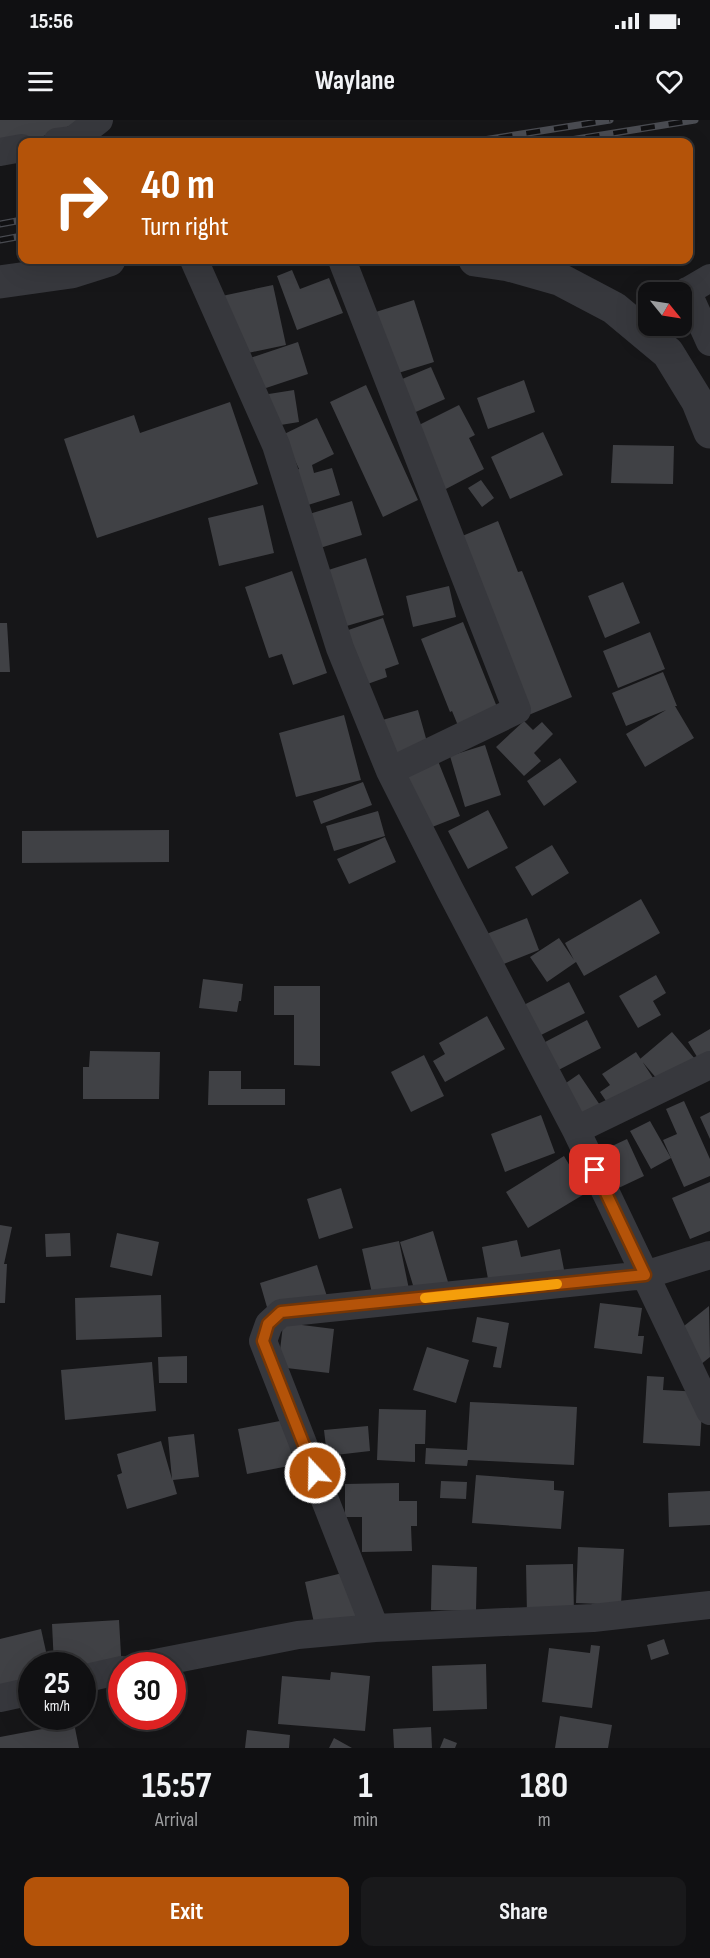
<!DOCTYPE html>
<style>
:root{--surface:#101012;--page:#19191b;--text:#f1f3f6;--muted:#9c9d9f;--line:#303032;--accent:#b45309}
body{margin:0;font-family:"Sofia Sans Condensed",sans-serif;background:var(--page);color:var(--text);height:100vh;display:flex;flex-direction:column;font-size:22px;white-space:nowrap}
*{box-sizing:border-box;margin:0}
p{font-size:20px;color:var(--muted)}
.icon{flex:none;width:33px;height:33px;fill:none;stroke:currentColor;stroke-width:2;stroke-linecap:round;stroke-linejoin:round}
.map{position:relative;height:1628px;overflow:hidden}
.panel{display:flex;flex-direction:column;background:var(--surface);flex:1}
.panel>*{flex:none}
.guide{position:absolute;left:18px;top:18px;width:675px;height:126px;border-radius:12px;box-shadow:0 6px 24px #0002,0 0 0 2px var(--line);background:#b45309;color:#fff;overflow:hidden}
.needle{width:39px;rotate:120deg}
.buttons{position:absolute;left:638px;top:162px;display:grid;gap:12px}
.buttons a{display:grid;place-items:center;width:54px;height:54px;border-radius:12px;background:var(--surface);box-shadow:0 6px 24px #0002,0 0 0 2px var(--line);font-size:30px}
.speed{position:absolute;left:18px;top:1532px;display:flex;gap:12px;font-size:30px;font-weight:700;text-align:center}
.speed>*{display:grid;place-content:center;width:78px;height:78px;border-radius:50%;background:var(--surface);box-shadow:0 6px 24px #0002,0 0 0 2px var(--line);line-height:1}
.speed small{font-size:15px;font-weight:400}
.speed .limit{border:9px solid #d22;background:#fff;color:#111}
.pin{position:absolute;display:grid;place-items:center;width:51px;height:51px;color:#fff;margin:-26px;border-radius:12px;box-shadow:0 3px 9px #0006}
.me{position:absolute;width:66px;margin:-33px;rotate:339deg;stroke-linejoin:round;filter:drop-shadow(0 0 4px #0008)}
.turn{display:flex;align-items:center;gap:21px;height:126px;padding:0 24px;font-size:27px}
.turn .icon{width:78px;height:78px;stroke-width:2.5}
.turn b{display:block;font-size:42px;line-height:51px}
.eta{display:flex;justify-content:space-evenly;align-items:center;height:102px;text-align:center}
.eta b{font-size:36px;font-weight:700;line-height:42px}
.action{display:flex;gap:12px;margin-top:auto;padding:12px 24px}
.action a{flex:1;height:69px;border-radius:12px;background:var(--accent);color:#fff;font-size:24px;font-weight:700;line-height:69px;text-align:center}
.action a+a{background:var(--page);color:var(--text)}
.status{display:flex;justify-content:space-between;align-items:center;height:42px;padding:0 30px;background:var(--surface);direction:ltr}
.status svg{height:16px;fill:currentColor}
header{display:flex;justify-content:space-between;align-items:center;height:78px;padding:0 24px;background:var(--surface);font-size:27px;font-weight:700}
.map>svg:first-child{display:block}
.building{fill:#404145}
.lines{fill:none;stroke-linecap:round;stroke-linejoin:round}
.minor{stroke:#37383d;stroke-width:28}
.tertiary{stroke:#37383d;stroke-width:33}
.rail-casing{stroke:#4a4c52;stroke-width:7}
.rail{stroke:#111113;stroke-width:4.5;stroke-dasharray:14;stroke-linecap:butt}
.route-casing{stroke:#753606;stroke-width:15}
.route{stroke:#b45309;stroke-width:10}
.slow{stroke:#f59e0b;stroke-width:10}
</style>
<div class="status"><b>15:56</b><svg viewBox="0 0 49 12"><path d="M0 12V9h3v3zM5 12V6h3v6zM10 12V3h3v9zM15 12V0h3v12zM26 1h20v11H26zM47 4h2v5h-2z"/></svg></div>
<header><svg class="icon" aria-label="menu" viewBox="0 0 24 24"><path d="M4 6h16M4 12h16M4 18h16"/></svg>Waylane<svg class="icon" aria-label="heart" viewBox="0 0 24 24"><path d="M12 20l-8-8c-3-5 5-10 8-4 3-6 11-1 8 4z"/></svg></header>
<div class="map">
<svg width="710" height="1628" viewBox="0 0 710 1628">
<rect width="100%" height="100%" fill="#161618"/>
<!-- building -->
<path class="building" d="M0,0H85L28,22L0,27Z
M292,150L300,169L329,158L343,193L297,210L277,156Z
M273,165L286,225L234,236L222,176Z
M414,180L434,242L382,258L363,196Z
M298,222L308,254L251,273L241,241Z
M431,247L445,279L409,295L395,262Z
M524,260L535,292L488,309L477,278Z
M366,265L418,380L383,397L330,282Z
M294,270L299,302L262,308L256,276Z
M230,282L258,364L97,418L64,319L134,295L140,313Z
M459,285L475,315L469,318L484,349L444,370L413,308Z
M317,298L334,334L312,345L314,353L332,348L340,375L292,390L282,354L299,349L291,332L270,321Z
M543,312L563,355L510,379L491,337Z
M613,325L674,326L673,364L611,363Z
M481,360L494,378L482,387L468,368Z
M352,381L362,415L307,432L296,398Z
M263,385L274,433L219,446L208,398Z
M498,401L518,452L522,451L572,577L519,599L448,422Z
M366,438L384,495L333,510L319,453Z
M292,451L327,553L293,565L282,534L269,538L245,467Z
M623,462L640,503L605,518L588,476Z
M449,466L456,497L413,507L406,476Z
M383,498L399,544L385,549L387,557L351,570L334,515Z
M463,502L499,592L459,608L452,591L450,592L421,519Z
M0,503H7L10,552H0Z
M650,512L665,549L618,568L603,531Z
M663,552L677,586H675L694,618L645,647L626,614L666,590L626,606L612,573Z
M418,590L429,629L379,643L368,604Z
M344,595L361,660L296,677L279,613Z
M524,601L533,610L542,602L553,614L534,633L541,641L524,656L496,627Z
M485,625L501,675L465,687L450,636Z
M560,638L577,662L544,686L527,661Z
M438,641L460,696L417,713L395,658Z
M363,662L372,685L321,704L313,681Z
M488,690L508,728L468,749L448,711Z
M378,691L385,716L334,731L326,706Z
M169,710V742L22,743V711Z
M385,717L396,742L349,764L337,739Z
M552,725L569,753L532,776L515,747Z
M641,779L660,813L584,856L576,842L547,862L530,837L559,818L574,840L565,823Z
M527,798L539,830L491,849L479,817Z
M656,855L666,873L653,881L661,895L638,908L619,876Z
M203,859L243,864L241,881H239L237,892L199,888Z
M569,862L585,893L525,923L510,892Z
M274,866H320V946L294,945V895H274Z
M487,896L505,929L445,962L433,941L445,934L439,923Z
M587,900L601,928L543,958L528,931Z
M710,909V946L705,950L688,922Z
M672,912L701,946L669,973L640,939Z
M90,931L160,932L159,979H83V947H89Z
M636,932L665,976L616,996L600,972L610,965L602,954Z
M424,935L444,976L411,992L391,952Z
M209,951H241V969H285V985H208Z
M579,954L606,994L577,1014L550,974Z
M684,981L710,1039V1056L684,1067L663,1020L677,1014L666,989Z
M710,992V1019L700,997Z
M541,995L555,1033L505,1052L491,1014Z
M650,1001L671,1038L651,1049L630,1011Z
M627,1019L644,1056L610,1072L593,1035Z
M564,1036L586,1073L528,1108L506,1072Z
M710,1062V1111L690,1119L672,1078Z
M341,1068L353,1108L319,1119L307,1079Z
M0,1105L12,1107L4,1144H7L5,1183H0Z
M433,1111L448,1162L415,1172L400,1122Z
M70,1113L71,1136L46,1137L45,1114Z
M117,1113L159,1122L152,1156L110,1147Z
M517,1120L521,1137L560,1129L567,1165L492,1180L482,1127Z
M399,1121L410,1174L374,1182L362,1129Z
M317,1145L331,1189L286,1203L334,1209L329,1253L278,1247L283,1205L273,1208L260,1163Z
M161,1175L162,1217L76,1220L75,1178Z
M600,1183L642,1188L638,1216H644L642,1234L594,1228Z
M709,1186L710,1237L700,1245L674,1214Z
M477,1197L509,1203L501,1248L493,1247L497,1227L472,1222Z
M427,1227L469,1240L456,1283L413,1270Z
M187,1236V1263H159L158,1237Z
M152,1242L156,1291L65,1300L61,1250Z
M647,1256L664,1257L663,1270L703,1272L700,1326L643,1323Z
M470,1282L577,1287L574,1345L468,1340L467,1346L425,1344L426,1328L467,1330Z
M379,1289L426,1290L425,1324H415V1342L377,1340Z
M285,1300L294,1345L247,1354L238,1309Z
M368,1306L370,1331L327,1336L324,1310Z
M194,1314L199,1357L173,1360L177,1374L127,1389L117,1355L122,1353L117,1334L161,1321L172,1359L168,1317Z
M476,1355L554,1361V1370L564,1371L561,1409L472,1403Z
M441,1361L467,1362L466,1379L440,1378Z
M399,1363V1381H417V1406H411L412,1431L362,1432V1397H345V1364Z
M710,1371V1405L669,1407L668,1373Z
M578,1427L624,1429L621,1485L576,1483Z
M573,1444L574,1494L527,1495L526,1445Z
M432,1445L477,1447L476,1491L431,1490Z
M351,1451L363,1501L316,1512L305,1462Z
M119,1500L122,1552L82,1545H54L52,1504Z
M41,1509L49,1545H32V1566L0,1573V1519Z
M664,1519L669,1534L651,1540L647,1525Z
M591,1525L600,1526L592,1588L542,1582L549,1528L590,1533Z
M486,1544L487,1589L433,1591L432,1546Z
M331,1552L370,1556L365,1611L278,1604L282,1556L330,1560Z
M560,1596L612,1605L608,1628H555Z
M74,1603L79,1628H0V1617Z
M431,1607L432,1628H394L393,1609Z
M247,1610L290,1615L289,1628H245Z
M334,1618L352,1628H329Z
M444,1618L457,1623L455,1628H440Z"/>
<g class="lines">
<!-- minor -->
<path class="minor" d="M57,22L73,20L99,0
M0,32L22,28
M194,140L276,325L340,528L390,651L449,768L576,1010L710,1291
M342,140L517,590L390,651
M687,171L710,222
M681,175L710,158
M576,1010L710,945
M375,1508L263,1221L269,1204L281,1193L645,1155L710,1135
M145,1545L298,1515L375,1508L593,1498L710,1485
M82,1559L122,1550
M0,1578L32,1571"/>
<!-- tertiary -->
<path class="tertiary" d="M475,140L509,145L559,159L614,188L668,233L698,282L710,312
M0,162L71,152L109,140"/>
<defs>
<path id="rail" d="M471,22L610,0
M558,22L695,0
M0,104L22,100
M0,120L22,116"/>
</defs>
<!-- rail casing -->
<use href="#rail" class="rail-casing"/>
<!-- rail -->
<use href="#rail" class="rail"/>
</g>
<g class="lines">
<defs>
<path id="route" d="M315,1353L263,1221L268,1204L281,1192L645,1155L595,1050"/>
</defs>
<!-- route casing -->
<use href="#route" class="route-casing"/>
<!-- route -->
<use href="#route" class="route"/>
<!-- slow -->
<path class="slow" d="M425,1178L557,1164"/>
</g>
</svg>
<div class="buttons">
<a><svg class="needle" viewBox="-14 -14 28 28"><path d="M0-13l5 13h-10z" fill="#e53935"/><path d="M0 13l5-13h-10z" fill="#9c9d9f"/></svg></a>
</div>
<div class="speed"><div>25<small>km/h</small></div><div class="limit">30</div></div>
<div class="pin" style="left:595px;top:1050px;background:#d93025"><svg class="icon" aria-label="arrive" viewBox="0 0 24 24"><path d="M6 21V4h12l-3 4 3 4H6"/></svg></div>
<svg class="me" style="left:315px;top:1353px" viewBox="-20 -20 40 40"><circle r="17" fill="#b45309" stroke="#fff" stroke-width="3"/><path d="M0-11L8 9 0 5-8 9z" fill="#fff"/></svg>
<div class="guide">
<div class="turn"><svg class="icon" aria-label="right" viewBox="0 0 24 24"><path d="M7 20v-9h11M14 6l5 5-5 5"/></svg><div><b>40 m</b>Turn right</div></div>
</div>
</div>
<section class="panel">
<div class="eta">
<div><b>15:57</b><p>Arrival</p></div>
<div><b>1</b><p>min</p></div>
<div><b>180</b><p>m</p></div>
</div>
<div class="action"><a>Exit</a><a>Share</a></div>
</section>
